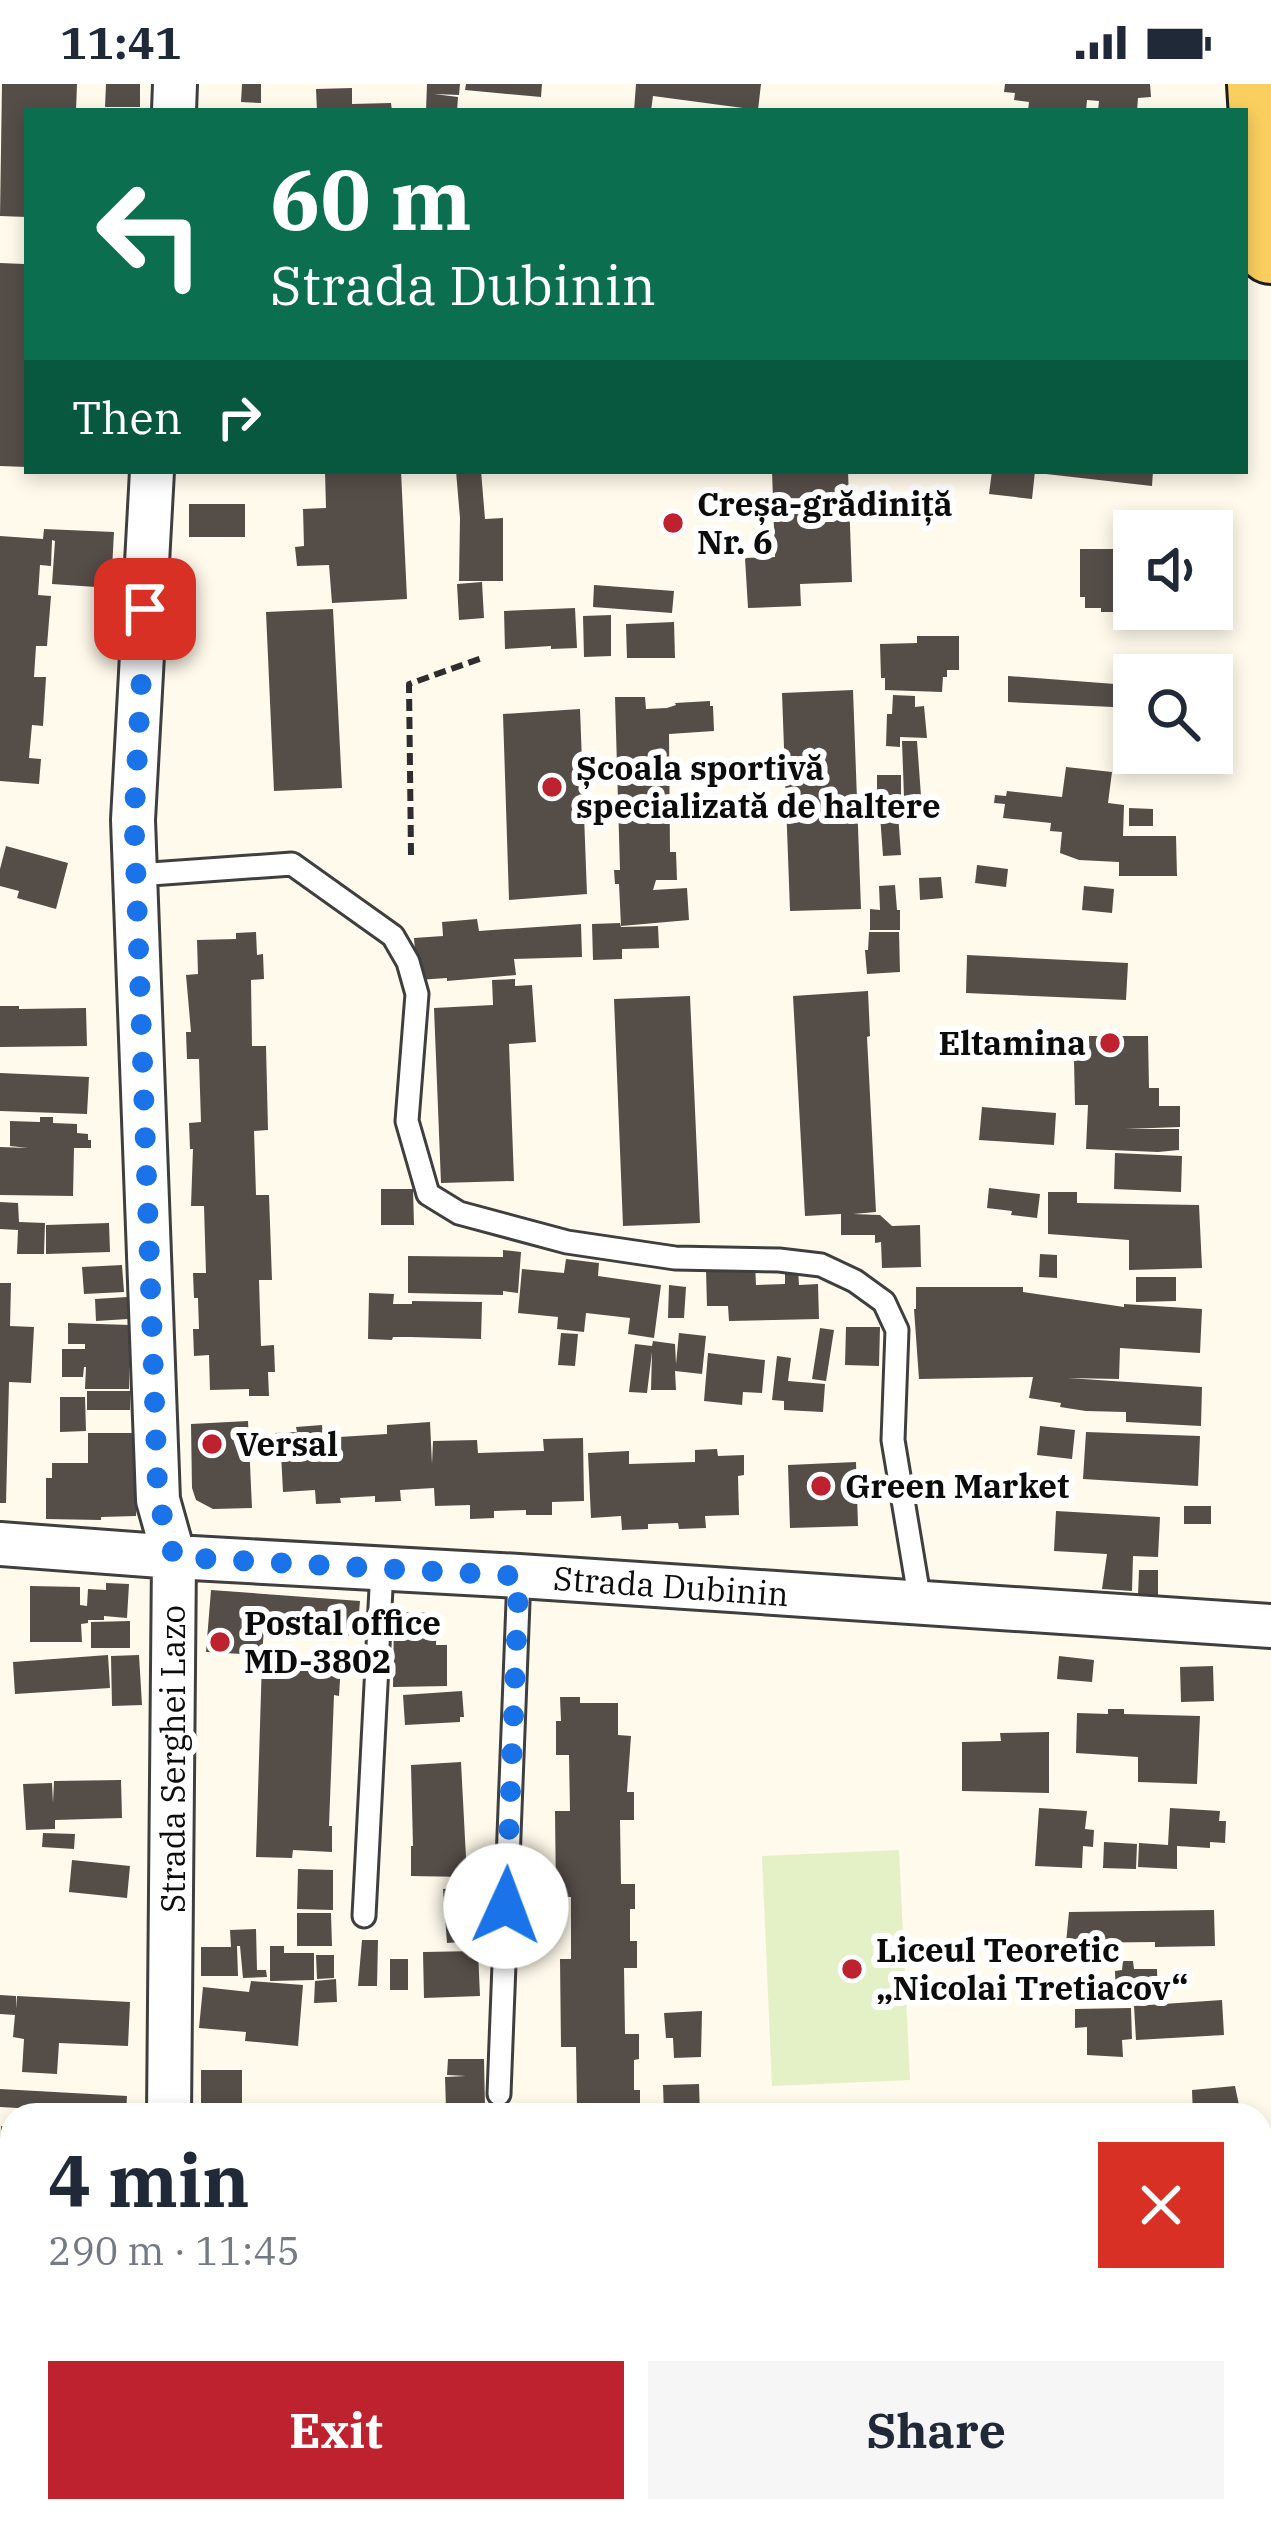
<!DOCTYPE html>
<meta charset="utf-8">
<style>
:root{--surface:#fff;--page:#f6f6f7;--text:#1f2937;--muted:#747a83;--accent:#be222f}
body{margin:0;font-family:"IBM Plex Serif",serif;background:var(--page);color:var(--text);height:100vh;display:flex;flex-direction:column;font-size:45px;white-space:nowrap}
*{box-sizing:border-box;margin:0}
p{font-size:39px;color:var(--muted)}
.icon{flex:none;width:66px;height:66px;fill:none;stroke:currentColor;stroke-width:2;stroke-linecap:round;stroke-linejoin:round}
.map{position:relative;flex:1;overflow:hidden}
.details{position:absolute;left:0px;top:2019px;width:1272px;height:420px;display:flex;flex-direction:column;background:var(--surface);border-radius:36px 36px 0 0;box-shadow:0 6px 18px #0003}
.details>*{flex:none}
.banner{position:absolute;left:24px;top:24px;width:1224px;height:366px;border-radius:0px;box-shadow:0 6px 18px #0003;background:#0b6e4f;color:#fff;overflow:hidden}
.buttons{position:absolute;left:1113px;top:426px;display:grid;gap:24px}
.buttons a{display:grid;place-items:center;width:120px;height:120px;border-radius:0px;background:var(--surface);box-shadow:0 6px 18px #0003;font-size:60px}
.pin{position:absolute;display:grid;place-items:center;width:102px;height:102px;color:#fff;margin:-51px;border-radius:24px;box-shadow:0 6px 18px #0006}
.me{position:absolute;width:132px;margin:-66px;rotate:2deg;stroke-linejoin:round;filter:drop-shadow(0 0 9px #0008)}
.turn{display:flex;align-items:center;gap:42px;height:252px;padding:0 48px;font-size:54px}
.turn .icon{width:156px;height:156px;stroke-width:2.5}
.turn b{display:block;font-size:84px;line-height:102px}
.then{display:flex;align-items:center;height:114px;padding:0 48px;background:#0003;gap:24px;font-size:45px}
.round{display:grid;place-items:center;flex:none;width:126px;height:126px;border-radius:0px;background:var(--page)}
.overview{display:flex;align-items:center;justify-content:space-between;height:204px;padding:0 48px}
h1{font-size:72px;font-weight:700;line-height:90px}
.action{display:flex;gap:24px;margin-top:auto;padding:24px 48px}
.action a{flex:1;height:138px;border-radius:0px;background:var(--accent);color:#fff;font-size:48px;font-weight:700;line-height:138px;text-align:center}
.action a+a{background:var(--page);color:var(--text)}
.status{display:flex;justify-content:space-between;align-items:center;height:84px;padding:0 60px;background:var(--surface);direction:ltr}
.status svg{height:33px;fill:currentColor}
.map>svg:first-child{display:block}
.pitch{fill:#e4f1c6}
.building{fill:#554d48}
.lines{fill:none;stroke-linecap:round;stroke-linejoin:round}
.lane-casing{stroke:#3f3f3f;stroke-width:27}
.street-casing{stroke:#3f3f3f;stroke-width:48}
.primary-casing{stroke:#1d1d1d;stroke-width:72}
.path{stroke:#2e2e2e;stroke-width:6;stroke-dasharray:12 6;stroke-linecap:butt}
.lane{stroke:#fff;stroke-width:21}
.street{stroke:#fff;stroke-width:42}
.primary{stroke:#fbcf5f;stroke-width:66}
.route{stroke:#1a73e8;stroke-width:21;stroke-dasharray:0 37.8}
.poi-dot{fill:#be222f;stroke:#fff;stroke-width:4.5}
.labels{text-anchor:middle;stroke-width:12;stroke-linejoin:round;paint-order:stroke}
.poi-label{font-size:33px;font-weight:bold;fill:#0c0c0c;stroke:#fff;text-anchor:start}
.street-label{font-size:33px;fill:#0c0c0c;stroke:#fff}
</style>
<div class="status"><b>11:41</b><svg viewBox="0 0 49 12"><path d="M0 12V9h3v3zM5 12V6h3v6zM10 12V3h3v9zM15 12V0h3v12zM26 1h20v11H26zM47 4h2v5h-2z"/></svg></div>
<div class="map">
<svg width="1271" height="2439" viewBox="0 0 1271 2439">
<rect width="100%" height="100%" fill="#fffaeb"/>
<!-- pitch -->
<path class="pitch" d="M899,1766L910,1996L772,2002L762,1772Z"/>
<!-- building -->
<path class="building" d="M2,0H77L76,27H27V133L0,132Z
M106,0H140V23H105Z
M242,0H261V19L241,18Z
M427,0H460L459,11L434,10L458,13L457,27H426Z
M466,0H542L541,13L465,6Z
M636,0H761L758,26L653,12L651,27H634Z
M1005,0H1150L1151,13L1138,14L1137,27H1098L1099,17L1087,16L1086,27H1028L1029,18L1014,16L1015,9L1004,8Z
M352,4V20L391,19L392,27H317L316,5Z
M0,179L24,180V200H27V383L0,382Z
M325,387H401L407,515L332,519L329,481L297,482L295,463L304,462L303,425L326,424Z
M456,387H481L485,435L503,434V497H459L460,434Z
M772,387H848L852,498L800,500L801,522L748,524L745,474L775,473Z
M992,387H1035L1032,415L989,410Z
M1047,387H1153L1152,402L1046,390Z
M189,420H245V453H189Z
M44,445L114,448L111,504L52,500L55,457L52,456L51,482L40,481L38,511L51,512L47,562H36L34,593H46L43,642L32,641L29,674L41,675L39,700L0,697V452L43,455Z
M1080,465H1134V510H1130V528H1101V524H1085V513H1080Z
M482,498L484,534L459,536L457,500Z
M594,501L674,507L672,529L593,523Z
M575,524L577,564L551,565V562L505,565L504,527Z
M333,525L342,704L274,707L266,528Z
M611,531V572L584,573L583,532Z
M674,538L675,574H627L626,540Z
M917,552H959V586H947V593H943L942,608L885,606V594H881L880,560L917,559Z
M1008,592L1115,600V604L1134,603V648L1114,649L1113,623L1008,618Z
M853,606L861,825L790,827L782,609Z
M893,611L915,612V623L924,622L927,654L900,653V663L886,662L887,630H892Z
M615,613H645L646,625L667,624L676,621L675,619L710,617V622H713L714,647L669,650L670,768H676L677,796H656L653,806L687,804L689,836L621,842L619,800H615L614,786H620Z
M580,625L587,810L509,816L503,630Z
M902,657H917L921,712L904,713Z
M1133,669H1184L1185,679L1133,681Z
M1066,683L1112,688L1108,719L1124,721L1123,752H1176L1177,792H1119V778L1079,776L1060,769L1062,748L1050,747L1051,739L1003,734L1005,720L994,719L995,711L1006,712L1007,707L1062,713Z
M877,691H901V713L877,714Z
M1129,724L1153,725V742H1129Z
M898,730L901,771L883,772L880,731Z
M6,762L68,779L56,825L17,814L19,807L0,802V785Z
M977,781L1008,785L1006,803L975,799Z
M941,793L943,814L920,816L919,794Z
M895,801L897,826H900V846H870V825L880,826L879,802Z
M1084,802L1114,805L1112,829L1082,826Z
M477,835L479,847L581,840L582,873L514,875L516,891L447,897V894L417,896L414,854L443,852L442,838Z
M620,839L621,843L658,842L659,864L622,865V875L593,876L592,840Z
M256,848L257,871L263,870L264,895L251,896L252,962H266L268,1046L254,1047L256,1111H269L272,1196H259L261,1262L274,1261L275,1288H268L269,1312H249V1305L210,1306L209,1271L194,1272L193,1245H199L198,1214H194L193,1189H206L204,1122H191L193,1065H190L189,1039L201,1038L199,975H187L186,948H191L186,891L198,890L197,856L236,855V849Z
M869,848H899L900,888L867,890L865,866H868Z
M967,871L1128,879L1126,916L966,909Z
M515,895V902L532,901L536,958L509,960L514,1097L441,1099L434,924L493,921L492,896Z
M868,907L870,952L867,953L876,1128L853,1130L880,1131L892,1142L920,1141L921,1183L882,1184L881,1158L875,1159V1151H841V1130L805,1132L793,912Z
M690,912L700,1139L623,1142L614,915Z
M0,922H19V925L86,924L87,962L0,963Z
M1089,952H1148L1149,1004H1159V1022H1180V1043L1125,1045H1179V1066L1158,1068L1086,1065L1088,1021H1075L1074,976L1076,977V972H1089Z
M0,989L89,993L87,1030L0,1027Z
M982,1023L1056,1029L1054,1061L979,1056Z
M40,1033H53V1039L77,1040V1049L88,1050V1056H91V1064H74L73,1112L0,1111V1063L28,1064L10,1062V1037L40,1038Z
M1115,1069L1182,1072L1181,1108L1114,1105Z
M989,1104L1040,1110L1037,1134L1011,1131L1012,1127L987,1124Z
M381,1105H413L414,1141H381Z
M1048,1108H1077V1119L1199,1121L1202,1184L1129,1186V1156L1048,1150Z
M0,1118L18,1119L19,1138L45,1139L44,1170H17L18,1146L0,1145Z
M109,1139L110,1168L46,1170V1141Z
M503,1166L521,1168L518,1209L503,1207V1211L408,1209V1172L503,1173Z
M1040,1170L1057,1171V1194L1039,1193Z
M566,1175L599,1179L598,1192L661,1201L654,1254L628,1250L630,1234L586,1229L584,1248L557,1245L558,1233L518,1229L522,1185L564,1189Z
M755,1178L756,1201L785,1200V1185L798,1184L799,1201L818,1200L819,1235L729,1237L728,1222H707L706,1186L740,1185Z
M122,1181L124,1208L84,1210L82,1183Z
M1136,1193H1176V1217L1136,1218Z
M0,1199H11L10,1242L34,1243L31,1299L9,1298L6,1419H0Z
M669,1201L686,1203L684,1234H668Z
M916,1203H1023V1208L1124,1223V1220L1202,1225L1200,1269L1120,1264L1119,1295L1068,1294L1202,1303L1201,1342L1126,1338V1328L1086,1327L1060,1323L1061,1319L1029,1314L1033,1293L919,1295L914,1225H916Z
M369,1209L394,1210L393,1220H412V1217L482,1218L481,1255L411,1253H393L392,1256L368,1255Z
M127,1213L128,1235L96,1237L95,1215Z
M68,1239L130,1241L129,1305H85L86,1283H84L83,1293H62V1265H85V1260H68Z
M846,1243H880L879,1282L845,1281Z
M820,1244L834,1246L826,1297L812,1295Z
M561,1249L578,1250L575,1282L558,1281Z
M679,1249L706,1252L702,1290L675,1287L676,1306H651L652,1268L647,1309L629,1308L635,1260L652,1262L653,1257L675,1260L676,1280Z
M708,1269L765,1276L762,1309L743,1308L742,1321L704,1317Z
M777,1272L791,1274L788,1297L825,1300L823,1328L784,1326V1317L772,1316Z
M87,1307H130V1326H87Z
M60,1313H85L86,1347L60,1348Z
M248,1337L252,1424L213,1425L196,1416L192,1404L191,1340Z
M430,1338L432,1380L433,1357L477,1356L478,1369L544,1367L543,1355L583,1354L584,1417L552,1418V1431H526V1426L494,1427V1434L470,1435V1421L435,1422L434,1404L400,1406L401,1417L375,1418V1412L340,1414L341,1419L316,1420L315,1406L283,1408L281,1369H276L275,1349L297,1348L296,1343L322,1341L323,1354L387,1350V1341Z
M1040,1342L1075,1346L1072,1375L1037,1371Z
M1086,1348L1200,1352L1198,1402L1083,1395Z
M88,1349H139L136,1432L101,1433V1436L46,1435V1394H52V1379H88Z
M717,1365L718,1372L744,1371V1391L738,1392L739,1431L705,1432L706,1444L679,1445L678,1439L648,1440V1445L622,1446L621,1432L591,1434L588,1369L629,1367V1380L695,1378V1366Z
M856,1378L858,1442L790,1444L788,1381Z
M1184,1422H1211V1440H1184Z
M1056,1427L1160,1433L1158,1473L1133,1472L1132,1507L1102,1505L1107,1470L1054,1467Z
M1139,1486H1158V1512H1138Z
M106,1499L129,1500L127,1534L104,1532V1536H88V1539L81,1540L82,1558H30V1502L80,1503V1521L87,1522L88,1505L106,1506Z
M211,1506L360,1517L357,1552L264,1545L262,1571L206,1568Z
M394,1528L436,1529V1561H447V1602L393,1603Z
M130,1537V1564H91V1538Z
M108,1571L110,1604L15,1610L13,1578Z
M139,1571L142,1621L112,1622L111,1572Z
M1059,1572L1094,1576L1092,1598L1057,1595Z
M262,1576L341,1579L339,1612L334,1611L329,1742H332V1768L293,1766L292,1774L256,1773Z
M1213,1582L1214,1617L1181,1618L1180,1583Z
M462,1607L464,1633H460V1638L405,1641L403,1611Z
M560,1613H580V1619H618V1651L631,1652L627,1708H634V1736H620L621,1800H635V1825H630V1857H637V1884H624L625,1950H639V1975L634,1976V2006H640V2031H563V2025H577L576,1963H561L560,1875H571V1813H556L555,1727H570L569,1671H556V1637H561Z
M1108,1625H1124V1630L1200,1632L1197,1700L1138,1698V1673L1076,1669L1077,1629L1108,1630Z
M1049,1648V1709L962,1707V1658L1001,1657L1000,1649Z
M461,1678L467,1793L411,1792V1762H413L411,1681Z
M121,1696L122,1734L55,1736V1745L26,1746L23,1700L52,1699L53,1719L54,1697Z
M1039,1724L1087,1727L1085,1745L1094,1746L1093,1763L1083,1762L1082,1784L1035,1782Z
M1170,1724L1220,1727L1219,1737H1226L1225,1759L1210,1758V1764L1177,1762V1785L1138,1783L1139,1759L1168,1761Z
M43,1749L75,1750L74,1765L42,1763Z
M1104,1758L1137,1760L1136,1785L1103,1784Z
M72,1776L130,1782L127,1814L69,1808Z
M298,1785L333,1786V1826L297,1825Z
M472,1803L475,1857L447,1859L443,1805Z
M1214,1826L1215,1862L1155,1863V1858L1066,1859L1069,1828Z
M297,1829H331L332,1862H297Z
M256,1845L257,1886H266L267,1893L243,1894L240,1862H237L238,1892H201V1863H231L230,1846Z
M362,1856H378L377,1902H358Z
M270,1862H284V1869H314V1896L270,1897Z
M478,1867L480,1912L424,1914L423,1868Z
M316,1871H334V1894L317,1895Z
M390,1875H408V1906H390Z
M1123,1877H1133L1134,1885H1157L1158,1915L1116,1917L1115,1887L1122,1886Z
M336,1895L337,1918L314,1919L315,1897Z
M251,1897L303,1901L298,1962L245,1957L246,1948L199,1944L203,1903L249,1908Z
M0,1911L16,1912V1925L17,1912L130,1918L128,1962L59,1959L57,1990L22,1988L24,1955L13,1953L15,1931L0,1930Z
M1222,1916L1224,1951L1136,1956L1134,1922Z
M1131,1924L1132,1955L1122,1956L1123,1973L1087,1971V1943L1075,1944V1925Z
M702,1927L701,1973L674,1974L673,1954H666L664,1929Z
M448,1975H484L485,2023L446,2024L445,1993L466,1992L447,1991Z
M201,1986H242V2024H201Z
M699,2000L700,2031H664L663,2001Z
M1235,2002L1240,2026H1236V2031H1193L1192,2006Z
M0,2005L127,2012L126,2031H35V2025L0,2023Z
M1,2042L12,2043V2101L0,2099Z
M776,2427H844L845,2439H777Z
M910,2427H1002L1003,2439H910Z"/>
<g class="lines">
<defs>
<path id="lane" d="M137,791L292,780L393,852L408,878L417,910L407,1037L428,1110L459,1129L567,1158L675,1174L779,1176L821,1181L855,1197L884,1218L897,1246L893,1356L920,1518
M364,1832L382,1485
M499,2010L519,1492"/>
<path id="street" d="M174,27L175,0
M152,387L133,736L158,1416L174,1473L169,2031
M0,1460L174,1473L519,1492L1271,1542
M0,2332L12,2340
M119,2427L131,2439"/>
<path id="primary" d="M1261,0L1271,166"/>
</defs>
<!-- lane casing -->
<use href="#lane" class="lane-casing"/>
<!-- street casing -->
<use href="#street" class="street-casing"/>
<!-- primary casing -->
<use href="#primary" class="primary-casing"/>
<!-- path -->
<path class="path" d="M411,771L409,600L482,574"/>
<!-- lane -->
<use href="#lane" class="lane"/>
<!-- street -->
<use href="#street" class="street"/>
<!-- primary -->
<use href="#primary" class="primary"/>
</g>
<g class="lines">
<!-- route -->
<path class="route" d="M145,525L134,736L158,1416L174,1473L519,1492L506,1822"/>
</g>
<!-- markers -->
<g class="poi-dot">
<circle cx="673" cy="439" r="12"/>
<circle cx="552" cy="703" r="12"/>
<circle cx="1110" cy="959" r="12"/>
<circle cx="212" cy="1360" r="12"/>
<circle cx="821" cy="1402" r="12"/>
<circle cx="220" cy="1558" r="12"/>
<circle cx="852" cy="1885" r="12"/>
</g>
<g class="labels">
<!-- poi labels -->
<g class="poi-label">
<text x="697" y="432">Creșa-grădiniță<tspan x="697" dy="38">Nr. 6</tspan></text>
<text x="576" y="696">Școala sportivă<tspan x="576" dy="38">specializată de haltere</tspan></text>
<text x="1086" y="971" text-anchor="end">Eltamina</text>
<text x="236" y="1372">Versal</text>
<text x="845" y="1414">Green Market</text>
<text x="244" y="1551">Postal office<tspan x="244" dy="38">MD-3802</tspan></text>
<text x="876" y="1878">Liceul Teoretic<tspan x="876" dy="38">„Nicolai Tretiacov“</tspan></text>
</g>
<!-- street labels -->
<g class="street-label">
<text transform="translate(671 1502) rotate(4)" y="12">Strada Dubinin</text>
<text transform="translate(173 1675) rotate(-90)" y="12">Strada Serghei Lazo</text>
</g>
</g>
</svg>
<div class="buttons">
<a><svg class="icon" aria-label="sound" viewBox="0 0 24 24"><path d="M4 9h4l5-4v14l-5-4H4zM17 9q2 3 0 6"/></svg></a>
<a><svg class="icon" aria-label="search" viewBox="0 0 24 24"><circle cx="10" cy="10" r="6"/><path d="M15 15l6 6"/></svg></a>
</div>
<div class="pin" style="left:145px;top:525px;background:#d93025"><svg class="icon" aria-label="arrive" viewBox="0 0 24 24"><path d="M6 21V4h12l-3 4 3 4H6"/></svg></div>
<svg class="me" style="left:506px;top:1822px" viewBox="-20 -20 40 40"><circle r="19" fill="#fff"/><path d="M0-13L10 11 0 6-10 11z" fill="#1a73e8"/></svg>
<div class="banner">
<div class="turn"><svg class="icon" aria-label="left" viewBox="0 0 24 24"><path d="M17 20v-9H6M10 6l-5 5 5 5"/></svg><div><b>60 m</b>Strada Dubinin</div></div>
<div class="then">Then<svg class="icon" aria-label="right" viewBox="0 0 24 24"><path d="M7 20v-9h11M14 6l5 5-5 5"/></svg></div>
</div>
<section class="details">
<div class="overview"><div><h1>4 min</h1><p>290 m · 11:45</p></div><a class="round" style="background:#d93025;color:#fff"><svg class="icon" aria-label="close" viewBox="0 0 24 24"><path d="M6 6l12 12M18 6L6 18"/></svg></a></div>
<div class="action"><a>Exit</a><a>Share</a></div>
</section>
</div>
